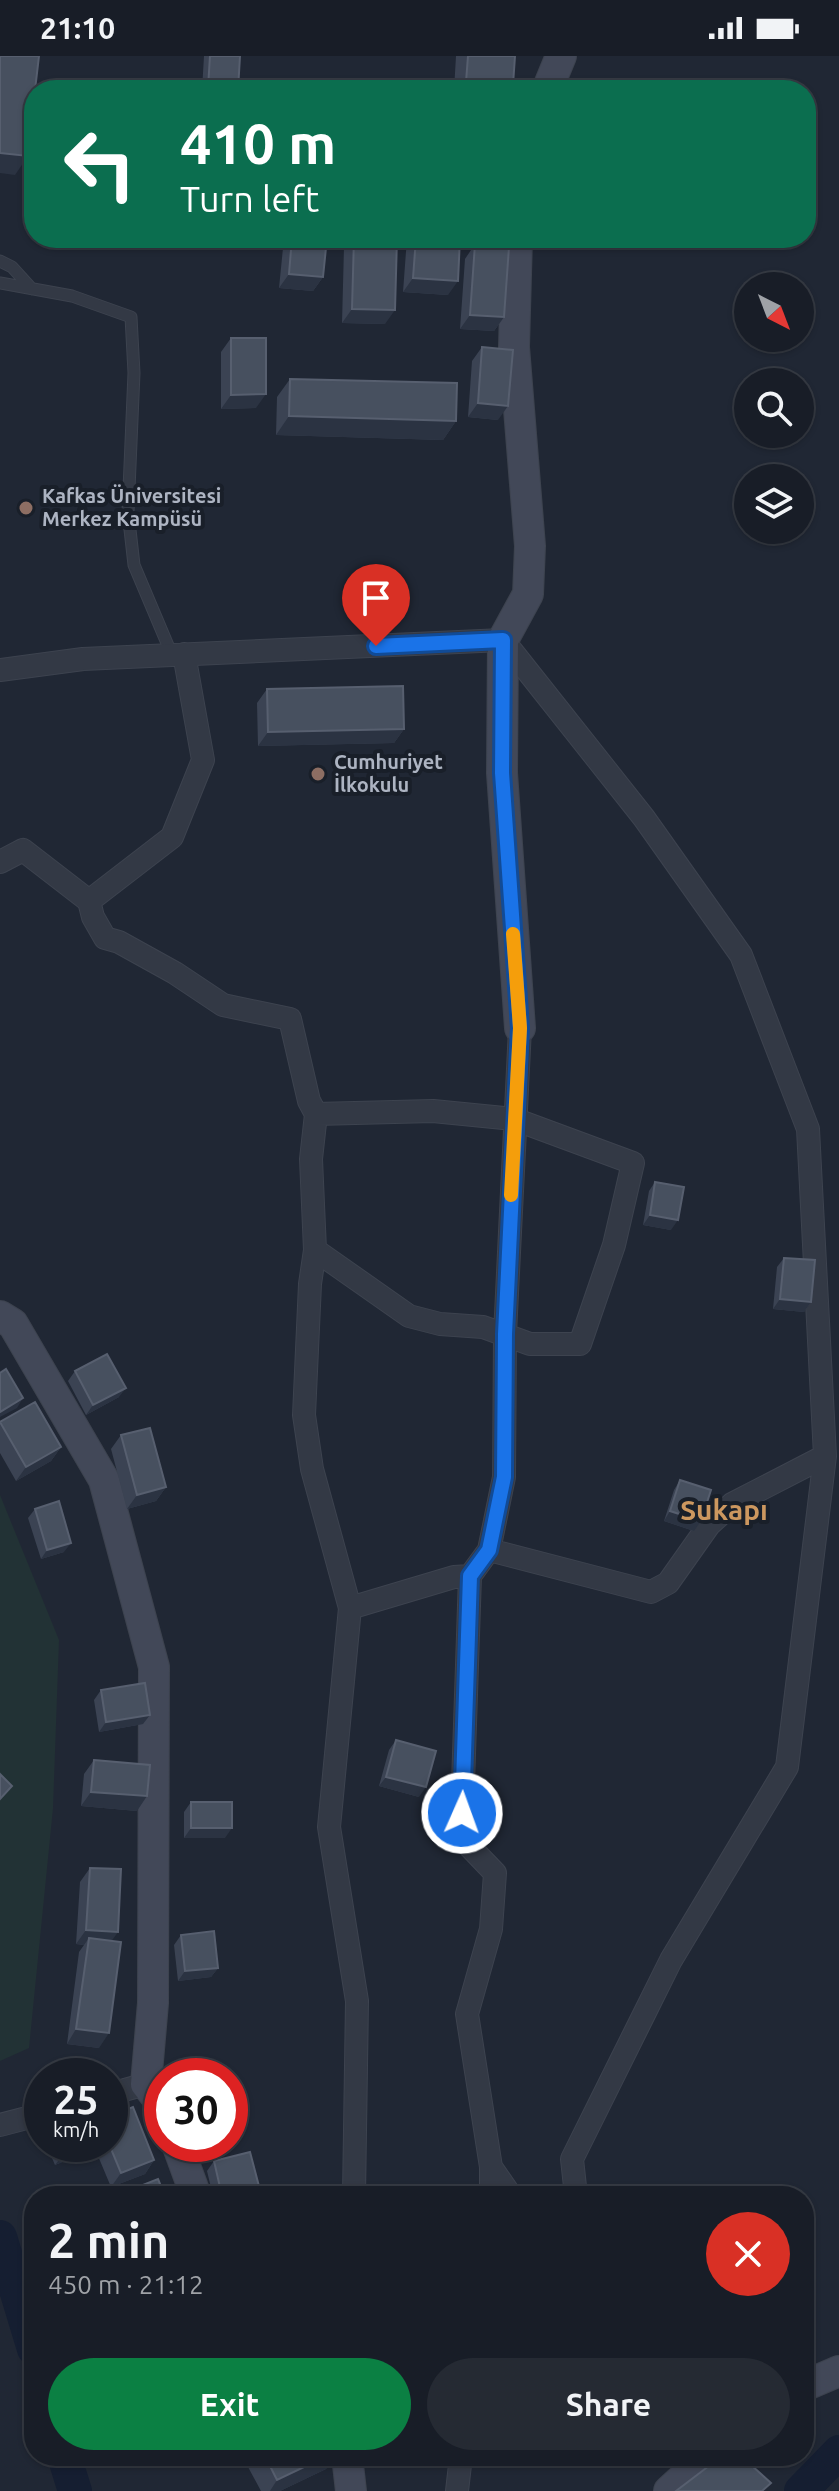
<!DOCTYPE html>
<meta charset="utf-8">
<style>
:root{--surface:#181d27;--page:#252a33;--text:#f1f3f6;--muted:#9fa2a7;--line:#363b44;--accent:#0b8043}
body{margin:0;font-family:Ubuntu,sans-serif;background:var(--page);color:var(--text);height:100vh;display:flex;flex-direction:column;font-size:30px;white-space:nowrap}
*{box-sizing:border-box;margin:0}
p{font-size:26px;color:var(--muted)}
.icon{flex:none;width:44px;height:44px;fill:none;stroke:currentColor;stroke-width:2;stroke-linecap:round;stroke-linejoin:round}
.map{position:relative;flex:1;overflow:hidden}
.drawer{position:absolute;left:24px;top:2130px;width:790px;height:280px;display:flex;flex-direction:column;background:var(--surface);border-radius:32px;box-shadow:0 2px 6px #0004,0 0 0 2px var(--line)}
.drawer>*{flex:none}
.hud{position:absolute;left:24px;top:24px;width:792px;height:168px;border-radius:32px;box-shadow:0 2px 6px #0004,0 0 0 2px var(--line);background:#0b6e4f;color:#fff;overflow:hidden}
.needle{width:52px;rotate:138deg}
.tools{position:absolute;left:734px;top:216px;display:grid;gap:16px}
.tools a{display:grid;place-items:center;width:80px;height:80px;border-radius:50%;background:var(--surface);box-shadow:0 2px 6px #0004,0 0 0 2px var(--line);font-size:40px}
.speed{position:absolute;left:24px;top:2002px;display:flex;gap:16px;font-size:40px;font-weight:700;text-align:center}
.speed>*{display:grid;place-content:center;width:104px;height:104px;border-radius:50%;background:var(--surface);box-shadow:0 2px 6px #0004,0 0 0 2px var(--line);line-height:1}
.speed small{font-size:20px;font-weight:400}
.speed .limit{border:12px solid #d22;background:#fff;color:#111}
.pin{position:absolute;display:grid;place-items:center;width:68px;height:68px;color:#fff;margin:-82px -34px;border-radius:50% 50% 50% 0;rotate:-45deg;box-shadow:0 0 8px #0007}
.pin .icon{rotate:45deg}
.me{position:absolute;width:88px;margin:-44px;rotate:2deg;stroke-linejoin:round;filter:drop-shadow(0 0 6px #0008)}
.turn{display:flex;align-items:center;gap:28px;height:168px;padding:0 24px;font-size:36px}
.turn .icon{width:104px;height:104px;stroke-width:2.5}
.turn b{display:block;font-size:56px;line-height:68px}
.round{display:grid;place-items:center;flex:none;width:84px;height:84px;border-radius:42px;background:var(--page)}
.headline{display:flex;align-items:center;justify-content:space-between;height:136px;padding:0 24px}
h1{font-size:48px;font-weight:600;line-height:60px}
.primary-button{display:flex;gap:16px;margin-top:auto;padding:16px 24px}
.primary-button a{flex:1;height:92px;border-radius:48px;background:var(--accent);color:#fff;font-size:32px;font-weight:600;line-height:92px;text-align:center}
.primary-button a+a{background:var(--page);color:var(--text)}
.status{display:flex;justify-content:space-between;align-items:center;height:56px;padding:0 40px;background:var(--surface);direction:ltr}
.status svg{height:22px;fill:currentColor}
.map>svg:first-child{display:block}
.green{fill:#223235}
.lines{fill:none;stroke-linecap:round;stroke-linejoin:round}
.river{stroke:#151e31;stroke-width:34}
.lane-casing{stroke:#3d434f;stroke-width:13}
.street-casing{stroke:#3d434f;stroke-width:24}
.secondary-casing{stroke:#3d434f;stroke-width:32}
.lane{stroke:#333945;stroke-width:11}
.street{stroke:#333945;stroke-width:22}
.secondary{stroke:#424858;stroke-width:30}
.wall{fill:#3b4353}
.shaded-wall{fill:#2b3342}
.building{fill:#47505f;stroke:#575f6f;stroke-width:2}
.route-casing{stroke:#114b97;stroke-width:20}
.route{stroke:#1a73e8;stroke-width:14}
.slow{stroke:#f59e0b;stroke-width:14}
.education-dot{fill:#8d6e63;stroke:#191f29;stroke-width:3}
.labels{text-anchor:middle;stroke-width:8;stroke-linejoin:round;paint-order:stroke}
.poi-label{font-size:20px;font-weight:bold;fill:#adb4c2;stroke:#191f29;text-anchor:start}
.district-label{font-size:28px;font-weight:bold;fill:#cc975f;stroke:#191f29}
</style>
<div class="status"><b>21:10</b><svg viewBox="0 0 49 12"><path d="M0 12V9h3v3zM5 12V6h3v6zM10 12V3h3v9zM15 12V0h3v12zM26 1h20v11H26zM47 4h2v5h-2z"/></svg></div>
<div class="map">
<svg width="839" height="2435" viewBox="0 0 839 2435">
<rect width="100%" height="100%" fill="#202734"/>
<!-- green -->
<path class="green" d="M0,1439L59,1584L53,1752L29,1992L0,2005Z"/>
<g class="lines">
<!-- river -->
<path class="river" d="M0,2181L34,2293
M64,2400L75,2435
M801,2435L839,2396"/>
<defs>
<path id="lane" d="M0,205L12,211L32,233
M0,227L72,240L131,261L134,317L128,456L134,509L172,599"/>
<path id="street" d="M0,614L83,603L503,584L644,762L741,899L808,1073L825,1400L787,1711L671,1904L572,2103L576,2140
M0,806L23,794L89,845L93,861L105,882L119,886L175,917L223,949L290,963L309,1045L316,1058L311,1103L315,1194L310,1228L304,1359L312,1413L350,1552L329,1771L357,1945L354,2140
M89,845L172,781L203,704L184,598
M315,1194L409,1260L440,1268L483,1271L530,1288H580L614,1189L633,1107L514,1063L433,1055L316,1058
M489,1494L651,1536L668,1527L709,1469L732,1448L825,1400
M350,1552L454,1521L470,1520
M110,2038L146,2028
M0,2069L42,2058
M491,2111L467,1958L491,1873L495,1817L470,1791L462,1757L470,1520L489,1494L504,1421L505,1278L520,972
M491,2140V2111L511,2140
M457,2435L461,2400"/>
<path id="secondary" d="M547,34L561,0
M517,182L514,291L530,490L528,538L503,584L502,717L520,972
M0,1260L13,1268L104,1424L154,1611L153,1947L146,2028L162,2048
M177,2088L196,2140
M804,2330L839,2315
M347,2400L351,2435
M669,2435L707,2400"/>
</defs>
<!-- lane casing -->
<use href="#lane" class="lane-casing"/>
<!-- street casing -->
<use href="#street" class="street-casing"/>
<!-- secondary casing -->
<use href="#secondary" class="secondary-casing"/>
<!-- lane -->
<use href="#lane" class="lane"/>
<!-- street -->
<use href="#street" class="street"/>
<!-- secondary -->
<use href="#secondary" class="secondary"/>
</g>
<!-- wall -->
<path class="wall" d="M204,0H240L238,34H202Z
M456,0H515L510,34H454Z
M284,182H327L323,221L313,235L279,232Z
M350,182H397L385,268L342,267L344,191Z
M407,182H460L448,239L403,236Z
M475,188L504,261L494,275L460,273L465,203Z
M231,282L256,352L221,353V296Z
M482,291L498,364L468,361L472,305Z
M290,323L456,365L443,384L276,379L277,341Z
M267,633L404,673L394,687L258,690L257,647Z
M655,1126L671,1174L643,1169L649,1135Z
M784,1202L811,1246L804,1256L773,1253L777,1211Z
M75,1315L119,1341L86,1359L68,1325Z
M0,1366L61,1391L51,1405L16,1425L0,1397Z
M121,1379L166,1431L156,1445L127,1453L111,1393Z
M680,1424L694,1475L664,1465L674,1434Z
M35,1453L64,1496L41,1503L28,1462Z
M101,1634L143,1668L99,1676L94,1644Z
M396,1684L419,1741L379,1730L389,1694Z
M94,1704L137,1755L81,1750L84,1718Z
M191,1746L225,1782H184V1756Z
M90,1812L111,1885L99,1992L67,1988L79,1896L84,1889L76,1888L80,1826Z
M181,1879L218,1912L211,1921L178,1925L174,1889Z
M46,2088H89L82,2098L55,2109Z
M93,2088H110L154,2104L145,2118L111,2131Z
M214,2105L256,2140H213L207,2115Z
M242,2400H335L326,2413L280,2435H261Z"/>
<!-- shaded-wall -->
<path class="shaded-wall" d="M466,26L513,29L510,34H461Z
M0,97L28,100L15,119L0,117Z
M289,218L323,221L313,235L279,232Z
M413,222L458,225L448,239L403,236Z
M352,253L395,254L385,268L342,267Z
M470,259L504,261L494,275L460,273Z
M266,338L256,352L221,353L231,339Z
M478,347L508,350L498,364L468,361Z
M289,360L456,365L443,384L276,379Z
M404,673L394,687L258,690L268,676Z
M650,1159L678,1164L671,1174L643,1169Z
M780,1243L811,1246L804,1256L773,1253Z
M126,1332L119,1341L86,1359L93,1349Z
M23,1342L17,1352L0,1361V1356Z
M61,1391L51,1405L16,1425L26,1411Z
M166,1431L156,1445L127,1453L137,1439Z
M670,1455L701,1465L694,1475L664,1465Z
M71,1487L64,1496L41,1503L47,1494Z
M150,1659L143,1668L99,1676L106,1666Z
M386,1721L426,1731L419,1741L379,1730Z
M91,1736L147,1740L137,1755L81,1750Z
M191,1772H232L225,1782H184Z
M86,1874L118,1876L108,1890L89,1882L84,1889L76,1888Z
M218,1912L211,1921L178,1925L185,1915Z
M76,1973L109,1977L99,1992L67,1988Z
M89,2088L82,2098L55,2109L62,2100Z
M154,2104L145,2118L111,2131L121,2117Z
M260,2134L256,2140H236Z
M327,2400H335L326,2413L280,2435H270L277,2424Z"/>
<!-- building -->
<path class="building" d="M0,0H39L35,34H34V48L28,100L0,97Z
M210,0H240L238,34L208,32Z
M468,0H515L513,29L466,26Z
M292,182H327L323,221L289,218Z
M354,182H397L395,254L352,253Z
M416,182H460L458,225L413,222Z
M475,188L509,191L504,261L470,259Z
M231,282H266V338L231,339Z
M482,291L513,294L508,350L478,347Z
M290,323L457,327L456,365L289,360Z
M403,630L404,673L268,676L267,633Z
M655,1126L684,1131L678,1164L650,1159Z
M784,1202L815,1204L811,1246L780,1243Z
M107,1298L126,1332L93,1349L75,1315Z
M6,1313L23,1342L0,1356V1317Z
M35,1346L61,1391L26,1411L0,1366Z
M150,1372L166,1431L137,1439L121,1379Z
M680,1424L711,1434L701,1465L670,1455Z
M59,1445L71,1487L47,1494L35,1453Z
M145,1627L150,1659L106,1666L101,1634Z
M396,1684L436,1695L426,1731L386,1721Z
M94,1704L150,1709L147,1740L91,1736Z
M0,1718L12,1730L0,1743Z
M191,1746H232V1772H191Z
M90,1812L121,1813L118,1876L86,1874Z
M214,1875L218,1912L185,1915L181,1879Z
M89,1882L121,1886L109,1977L76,1973Z
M133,2051L154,2104L121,2117L109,2088L110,2060Z
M57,2088H89L62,2100Z
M250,2096L260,2134L236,2140H222L214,2105Z
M158,2123L165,2140H120V2138Z
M265,2400H327L277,2424Z
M722,2400H741L771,2427L762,2435H676Z"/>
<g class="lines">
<defs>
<path id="route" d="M376,590L503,584L502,717L520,972L505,1278L504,1421L489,1494L470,1520L462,1757"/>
</defs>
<!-- route casing -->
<use href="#route" class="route-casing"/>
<!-- route -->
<use href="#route" class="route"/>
<!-- slow -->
<path class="slow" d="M511,1139L520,972L513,878"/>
</g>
<!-- markers -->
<g class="education-dot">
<circle cx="26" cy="452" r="8"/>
<circle cx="318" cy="718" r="8"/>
</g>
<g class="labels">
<!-- poi labels -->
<g class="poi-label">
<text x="42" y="447">Kafkas Üniversitesi<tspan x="42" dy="23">Merkez Kampüsü</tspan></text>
<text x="334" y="713">Cumhuriyet<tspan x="334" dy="23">İlkokulu</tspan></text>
</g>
<!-- district labels -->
<g class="district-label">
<text x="724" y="1464">Sukapı</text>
</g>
</g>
</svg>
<div class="tools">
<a><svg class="needle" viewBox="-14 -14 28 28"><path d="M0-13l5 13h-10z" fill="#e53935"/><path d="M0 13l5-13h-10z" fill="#9fa2a7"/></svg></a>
<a><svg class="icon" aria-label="search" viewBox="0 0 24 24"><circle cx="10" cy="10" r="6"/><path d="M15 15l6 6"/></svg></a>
<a><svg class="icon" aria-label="layers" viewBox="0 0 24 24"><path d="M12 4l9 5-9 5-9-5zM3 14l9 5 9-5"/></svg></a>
</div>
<div class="speed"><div>25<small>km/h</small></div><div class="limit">30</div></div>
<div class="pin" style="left:376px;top:590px;background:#d93025"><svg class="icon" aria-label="arrive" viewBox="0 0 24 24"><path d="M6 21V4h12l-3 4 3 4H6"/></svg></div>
<svg class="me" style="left:462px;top:1757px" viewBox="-20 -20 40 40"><circle r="17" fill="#1a73e8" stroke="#fff" stroke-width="3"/><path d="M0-11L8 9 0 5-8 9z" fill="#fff"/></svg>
<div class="hud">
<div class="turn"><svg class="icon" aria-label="left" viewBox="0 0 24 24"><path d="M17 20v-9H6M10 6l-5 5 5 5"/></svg><div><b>410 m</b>Turn left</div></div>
</div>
<section class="drawer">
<div class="headline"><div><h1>2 min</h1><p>450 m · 21:12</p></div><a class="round" style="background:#d93025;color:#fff"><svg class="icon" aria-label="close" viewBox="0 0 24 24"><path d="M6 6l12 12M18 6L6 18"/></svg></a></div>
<div class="primary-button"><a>Exit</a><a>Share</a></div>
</section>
</div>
